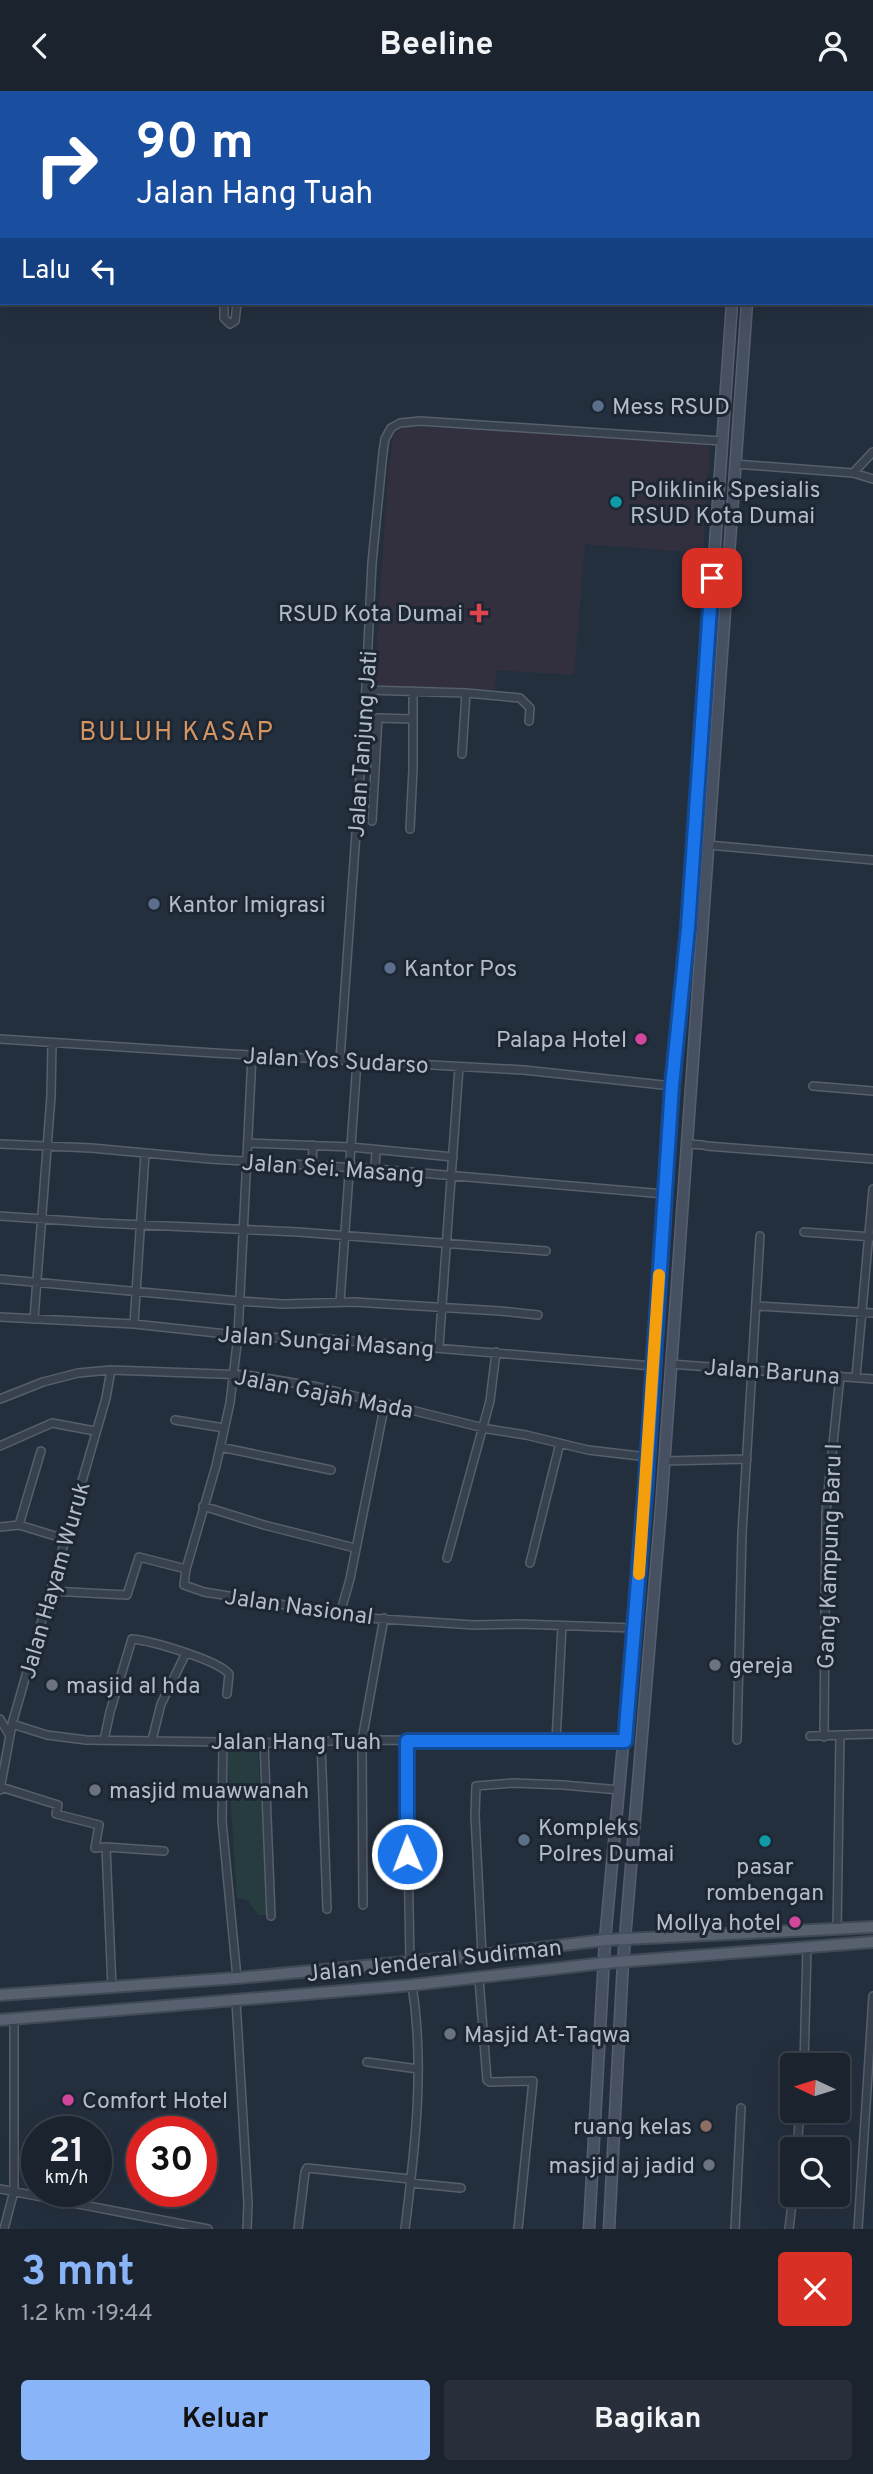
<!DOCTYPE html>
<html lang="id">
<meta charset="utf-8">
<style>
:root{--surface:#1b232e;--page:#282f3a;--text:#f1f3f6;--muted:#a0a4aa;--line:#39404a;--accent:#8ab4f8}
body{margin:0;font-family:Overpass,sans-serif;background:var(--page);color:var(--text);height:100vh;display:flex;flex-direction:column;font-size:26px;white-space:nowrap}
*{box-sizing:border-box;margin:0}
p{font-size:23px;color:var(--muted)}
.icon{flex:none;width:38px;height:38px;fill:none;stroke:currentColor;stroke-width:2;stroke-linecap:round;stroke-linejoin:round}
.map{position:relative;height:2138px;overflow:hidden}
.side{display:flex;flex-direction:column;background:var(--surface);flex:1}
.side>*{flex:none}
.banner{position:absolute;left:0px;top:0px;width:873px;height:214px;box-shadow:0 7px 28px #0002,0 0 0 2px var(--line);background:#1a4fa0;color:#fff;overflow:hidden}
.needle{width:46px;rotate:274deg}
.controls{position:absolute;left:780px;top:1962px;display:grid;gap:14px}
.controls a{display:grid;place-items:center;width:70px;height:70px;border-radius:7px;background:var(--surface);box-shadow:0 7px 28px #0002,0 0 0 2px var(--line);font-size:35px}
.speed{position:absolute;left:21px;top:2025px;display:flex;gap:14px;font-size:35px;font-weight:700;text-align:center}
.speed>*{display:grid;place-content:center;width:91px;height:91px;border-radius:50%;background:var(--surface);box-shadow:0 7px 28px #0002,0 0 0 2px var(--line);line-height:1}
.speed small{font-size:18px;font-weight:400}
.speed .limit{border:10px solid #d22;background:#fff;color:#111}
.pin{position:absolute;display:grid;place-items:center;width:60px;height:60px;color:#fff;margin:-30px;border-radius:14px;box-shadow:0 4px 10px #0006}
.me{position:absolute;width:77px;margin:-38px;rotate:359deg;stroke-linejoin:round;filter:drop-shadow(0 0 5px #0008)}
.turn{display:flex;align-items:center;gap:24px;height:147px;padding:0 21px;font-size:32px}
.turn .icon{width:91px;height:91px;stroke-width:2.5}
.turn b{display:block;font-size:49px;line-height:60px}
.then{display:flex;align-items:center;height:66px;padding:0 21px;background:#0003;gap:14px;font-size:26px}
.round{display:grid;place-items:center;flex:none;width:74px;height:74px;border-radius:7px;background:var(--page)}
.overview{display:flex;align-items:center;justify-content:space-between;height:119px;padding:0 21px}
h1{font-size:42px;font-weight:700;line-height:52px;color:var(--accent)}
.cta{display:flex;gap:14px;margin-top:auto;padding:14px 21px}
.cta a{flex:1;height:80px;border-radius:7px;background:var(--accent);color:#111;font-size:28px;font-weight:700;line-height:80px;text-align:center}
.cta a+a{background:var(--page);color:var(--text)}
header{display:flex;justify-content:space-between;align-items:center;height:91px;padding:0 21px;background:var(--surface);font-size:32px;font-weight:700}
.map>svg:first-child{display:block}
.medical{fill:#32303f}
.green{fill:#263c3f}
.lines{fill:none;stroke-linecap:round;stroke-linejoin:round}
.street-casing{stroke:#565f6c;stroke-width:10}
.secondary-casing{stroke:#565f6c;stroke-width:13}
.primary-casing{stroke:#414a57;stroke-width:14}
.street{stroke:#38414e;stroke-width:7}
.secondary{stroke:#465061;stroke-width:10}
.primary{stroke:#56606e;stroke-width:10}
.route-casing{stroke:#114b97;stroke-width:18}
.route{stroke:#1a73e8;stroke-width:12}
.slow{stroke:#f59e0b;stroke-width:12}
.service-dot{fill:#5c6f8a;stroke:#1d2633;stroke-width:2.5}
.culture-dot{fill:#0f9aa8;stroke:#1d2633;stroke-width:2.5}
.health-dot{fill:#e0444e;stroke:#1d2633;stroke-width:2.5}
.hotel-dot{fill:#d1479c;stroke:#1d2633;stroke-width:2.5}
.worship-dot{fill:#6b7280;stroke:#1d2633;stroke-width:2.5}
.education-dot{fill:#8d6e63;stroke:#1d2633;stroke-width:2.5}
.labels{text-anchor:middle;stroke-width:6;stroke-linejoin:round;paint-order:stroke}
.poi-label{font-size:23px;fill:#b4bcc9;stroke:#1d2633;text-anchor:start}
.street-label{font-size:23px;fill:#b4bcc9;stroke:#1d2633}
.quarter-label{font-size:26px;letter-spacing:2px;fill:#d59563;stroke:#1d2633}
</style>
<header><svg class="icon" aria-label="back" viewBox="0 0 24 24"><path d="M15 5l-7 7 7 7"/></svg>Beeline<svg class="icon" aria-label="person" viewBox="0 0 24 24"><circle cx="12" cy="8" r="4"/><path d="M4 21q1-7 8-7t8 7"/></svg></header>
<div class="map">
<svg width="873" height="2138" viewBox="0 0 873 2138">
<rect width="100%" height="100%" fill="#242f3e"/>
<!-- medical -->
<path class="medical" d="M407,335L704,350L710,358L703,462L585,453L574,584L496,579L495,599L374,594L388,381L394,343Z"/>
<!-- green -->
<path class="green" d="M227,1659L258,1661L268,1820L266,1824H258L247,1809L237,1807Z"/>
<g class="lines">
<defs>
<path id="street" d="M240,2L241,0
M251,2L252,0
M224,212V227L230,233L235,230L237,212
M735,373L853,382L873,388
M853,382L873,361
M366,599L466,602L520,607L530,617L529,630
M462,663L466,602
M372,730L378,627L413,628
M410,738L413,678V600
M708,754L873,769
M0,948L214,962L524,979L672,995
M252,965L238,1244L230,1312L216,1375L186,1478L184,1494L204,1501L367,1527L474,1534L520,1533L634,1537
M340,968L365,615L372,472L383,361L385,348L391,337L400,332L420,330L722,350
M813,995L873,1000
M249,1052L351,1056L453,1066
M0,1053L91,1057L210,1068L375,1078L665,1103
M688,1053L703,1054
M707,1055L873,1068
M312,1074L313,1054
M375,1078L376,1059
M0,1125L100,1132L298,1141L546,1160
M804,1141L873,1146
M0,1188L239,1210L284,1213L354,1211L500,1220L538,1224
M340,1211L357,970
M757,1215L873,1222
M0,1226L134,1233L254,1246L326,1248L653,1275
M34,1228L51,1005L52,952
M134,1233L145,1063
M439,1256L459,976
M670,1273L873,1288
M856,1286L873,1098
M0,1308L43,1291L78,1282L111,1279L247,1284L318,1296L488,1338L526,1344L588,1359L648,1366
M175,1329L224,1337
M0,1355L52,1332L95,1340
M220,1356L331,1379
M664,1370L747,1368
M203,1415L264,1434L355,1457
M19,1434L41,1360
M0,1436L19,1434L65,1448
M447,1467L490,1310L496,1261
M530,1472L560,1352
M50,1500L127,1504L139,1466L186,1478
M340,1523L350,1488L385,1312
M0,1628L10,1645
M12,1633L47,1644L86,1649L281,1652L354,1649L625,1650
M810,1645L873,1643
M824,1646L826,1421L840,1285
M104,1649L110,1621L132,1548C152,1550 218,1569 229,1583L227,1603
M152,1649L161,1613L186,1562
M737,1649L742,1442L760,1145
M406,1650L410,1869
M556,1650L562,1535
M223,1651L222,1730L237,1887
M321,1651L327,1818
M264,1652L271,1825
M1,1696L58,1714L56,1723L99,1734L95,1757L106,1756L112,1897
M0,1699L12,1633L106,1307L111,1279
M106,1756L164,1760
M363,1814L362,1649L384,1527
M837,1839L840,1644
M482,1864L475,1724L476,1695L513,1692L563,1694L620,1699
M479,1888L487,1989L490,1991L533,1990L518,2138
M236,1910L248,2112L247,2138
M367,1971L418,1978
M804,1974L807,1857
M797,2058L800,2020
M410,2092L461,2097
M0,2098L208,2138
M4,2138L14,2100V1929
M298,2138L305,2081L307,2077L410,2088
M405,2138C415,2058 425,1975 412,1894
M735,2138L741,2017
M789,2138L793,2104
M858,2138L873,1905"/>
<path id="secondary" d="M748,2V0
M765,2L766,0
M589,2138L605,1849L645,1416L672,995L688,837L732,212
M609,2138L623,1871L661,1417L747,212"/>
<path id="primary" d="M0,1904L237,1887L482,1864L605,1849L873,1836
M0,1929L412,1894L604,1872L873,1851"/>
</defs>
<!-- street casing -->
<use href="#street" class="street-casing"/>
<!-- secondary casing -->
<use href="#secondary" class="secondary-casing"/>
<!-- primary casing -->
<use href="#primary" class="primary-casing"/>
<!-- street -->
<use href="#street" class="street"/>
<!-- secondary -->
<use href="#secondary" class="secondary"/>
<!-- primary -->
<use href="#primary" class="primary"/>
</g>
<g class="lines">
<defs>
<path id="route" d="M407,1763V1650H625L646,1391L672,995L688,837L712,487"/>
</defs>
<!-- route casing -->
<use href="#route" class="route-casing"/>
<!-- route -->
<use href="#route" class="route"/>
<!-- slow -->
<path class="slow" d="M639,1483L659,1184"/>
</g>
<!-- markers -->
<g class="service-dot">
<circle cx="598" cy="315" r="7"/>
<circle cx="154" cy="813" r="7"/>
<circle cx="390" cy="877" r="7"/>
<circle cx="524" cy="1749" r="7"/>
</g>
<g class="culture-dot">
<circle cx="616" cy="411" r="7"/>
<circle cx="765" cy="1750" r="7"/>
</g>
<path class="health-dot" d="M475.5 511.5h7v7h7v7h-7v7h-7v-7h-7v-7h7z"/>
<g class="hotel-dot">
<circle cx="641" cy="948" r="7"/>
<circle cx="795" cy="1831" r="7"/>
<circle cx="68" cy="2009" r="7"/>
</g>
<g class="worship-dot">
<circle cx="715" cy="1574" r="7"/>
<circle cx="52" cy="1594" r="7"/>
<circle cx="95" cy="1699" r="7"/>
<circle cx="450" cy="1943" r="7"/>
<circle cx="709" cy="2074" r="7"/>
</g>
<circle class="education-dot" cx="706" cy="2035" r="7"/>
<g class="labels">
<!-- poi labels -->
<g class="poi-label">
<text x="612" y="323">Mess RSUD</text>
<text x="630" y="406">Poliklinik Spesialis<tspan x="630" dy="26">RSUD Kota Dumai</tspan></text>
<text x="463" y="530" text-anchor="end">RSUD Kota Dumai</text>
<text x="168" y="821">Kantor Imigrasi</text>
<text x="404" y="885">Kantor Pos</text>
<text x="627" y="956" text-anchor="end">Palapa Hotel</text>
<text x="729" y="1582">gereja</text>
<text x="66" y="1602">masjid al hda</text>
<text x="109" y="1707">masjid muawwanah</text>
<text x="538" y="1744">Kompleks<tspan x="538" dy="26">Polres Dumai</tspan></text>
<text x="765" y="1783" text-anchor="middle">pasar<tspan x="765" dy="26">rombengan</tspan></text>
<text x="781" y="1839" text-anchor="end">Mollya hotel</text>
<text x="464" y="1951">Masjid At-Taqwa</text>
<text x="82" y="2017">Comfort Hotel</text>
<text x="692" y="2043" text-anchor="end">ruang kelas</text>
<text x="695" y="2082" text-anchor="end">masjid aj jadid</text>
</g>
<!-- street labels -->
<g class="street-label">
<text transform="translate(362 653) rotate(-86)" y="8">Jalan Tanjung Jati</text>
<text transform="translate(336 969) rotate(3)" y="8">Jalan Yos Sudarso</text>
<text transform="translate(333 1077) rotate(4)" y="8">Jalan Sei. Masang</text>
<text transform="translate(326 1250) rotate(4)" y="8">Jalan Sungai Masang</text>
<text transform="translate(772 1280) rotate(4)" y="8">Jalan Baruna</text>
<text transform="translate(324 1302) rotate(11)" y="8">Jalan Gajah Mada</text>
<text transform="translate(829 1465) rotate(-88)" y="8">Gang Kampung Baru I</text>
<text transform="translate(54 1489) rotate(-74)" y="8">Jalan Hayam Wuruk</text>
<text transform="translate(299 1515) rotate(8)" y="8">Jalan Nasional</text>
<text x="296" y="1658">Jalan Hang Tuah</text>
<text transform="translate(434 1869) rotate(-6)" y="8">Jalan Jenderal Sudirman</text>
</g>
<!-- quarter labels -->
<g class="quarter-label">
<text x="177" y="649">BULUH KASAP</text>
</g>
</g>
</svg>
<div class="controls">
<a><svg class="needle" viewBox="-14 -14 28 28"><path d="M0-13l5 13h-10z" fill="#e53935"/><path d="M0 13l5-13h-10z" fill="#a0a4aa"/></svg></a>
<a><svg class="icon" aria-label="search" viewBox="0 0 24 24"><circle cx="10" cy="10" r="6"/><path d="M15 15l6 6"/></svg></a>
</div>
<div class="speed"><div>21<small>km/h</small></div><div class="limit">30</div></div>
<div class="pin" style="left:712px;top:487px;background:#d93025"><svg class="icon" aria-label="arrive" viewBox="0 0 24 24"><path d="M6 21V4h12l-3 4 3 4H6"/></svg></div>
<svg class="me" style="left:407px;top:1763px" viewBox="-20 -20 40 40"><circle r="17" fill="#1a73e8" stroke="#fff" stroke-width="3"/><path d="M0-11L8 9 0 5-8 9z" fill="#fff"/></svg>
<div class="banner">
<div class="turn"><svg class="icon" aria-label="right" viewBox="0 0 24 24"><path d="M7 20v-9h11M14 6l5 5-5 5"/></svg><div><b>90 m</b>Jalan Hang Tuah</div></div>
<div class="then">Lalu<svg class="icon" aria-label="left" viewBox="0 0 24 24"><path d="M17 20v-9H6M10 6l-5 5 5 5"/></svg></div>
</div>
</div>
<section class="side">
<div class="overview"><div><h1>3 mnt</h1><p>1.2 km · 19:44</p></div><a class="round" style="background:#d93025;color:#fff"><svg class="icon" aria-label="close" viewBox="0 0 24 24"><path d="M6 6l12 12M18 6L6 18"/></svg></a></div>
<div class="cta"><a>Keluar</a><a>Bagikan</a></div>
</section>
